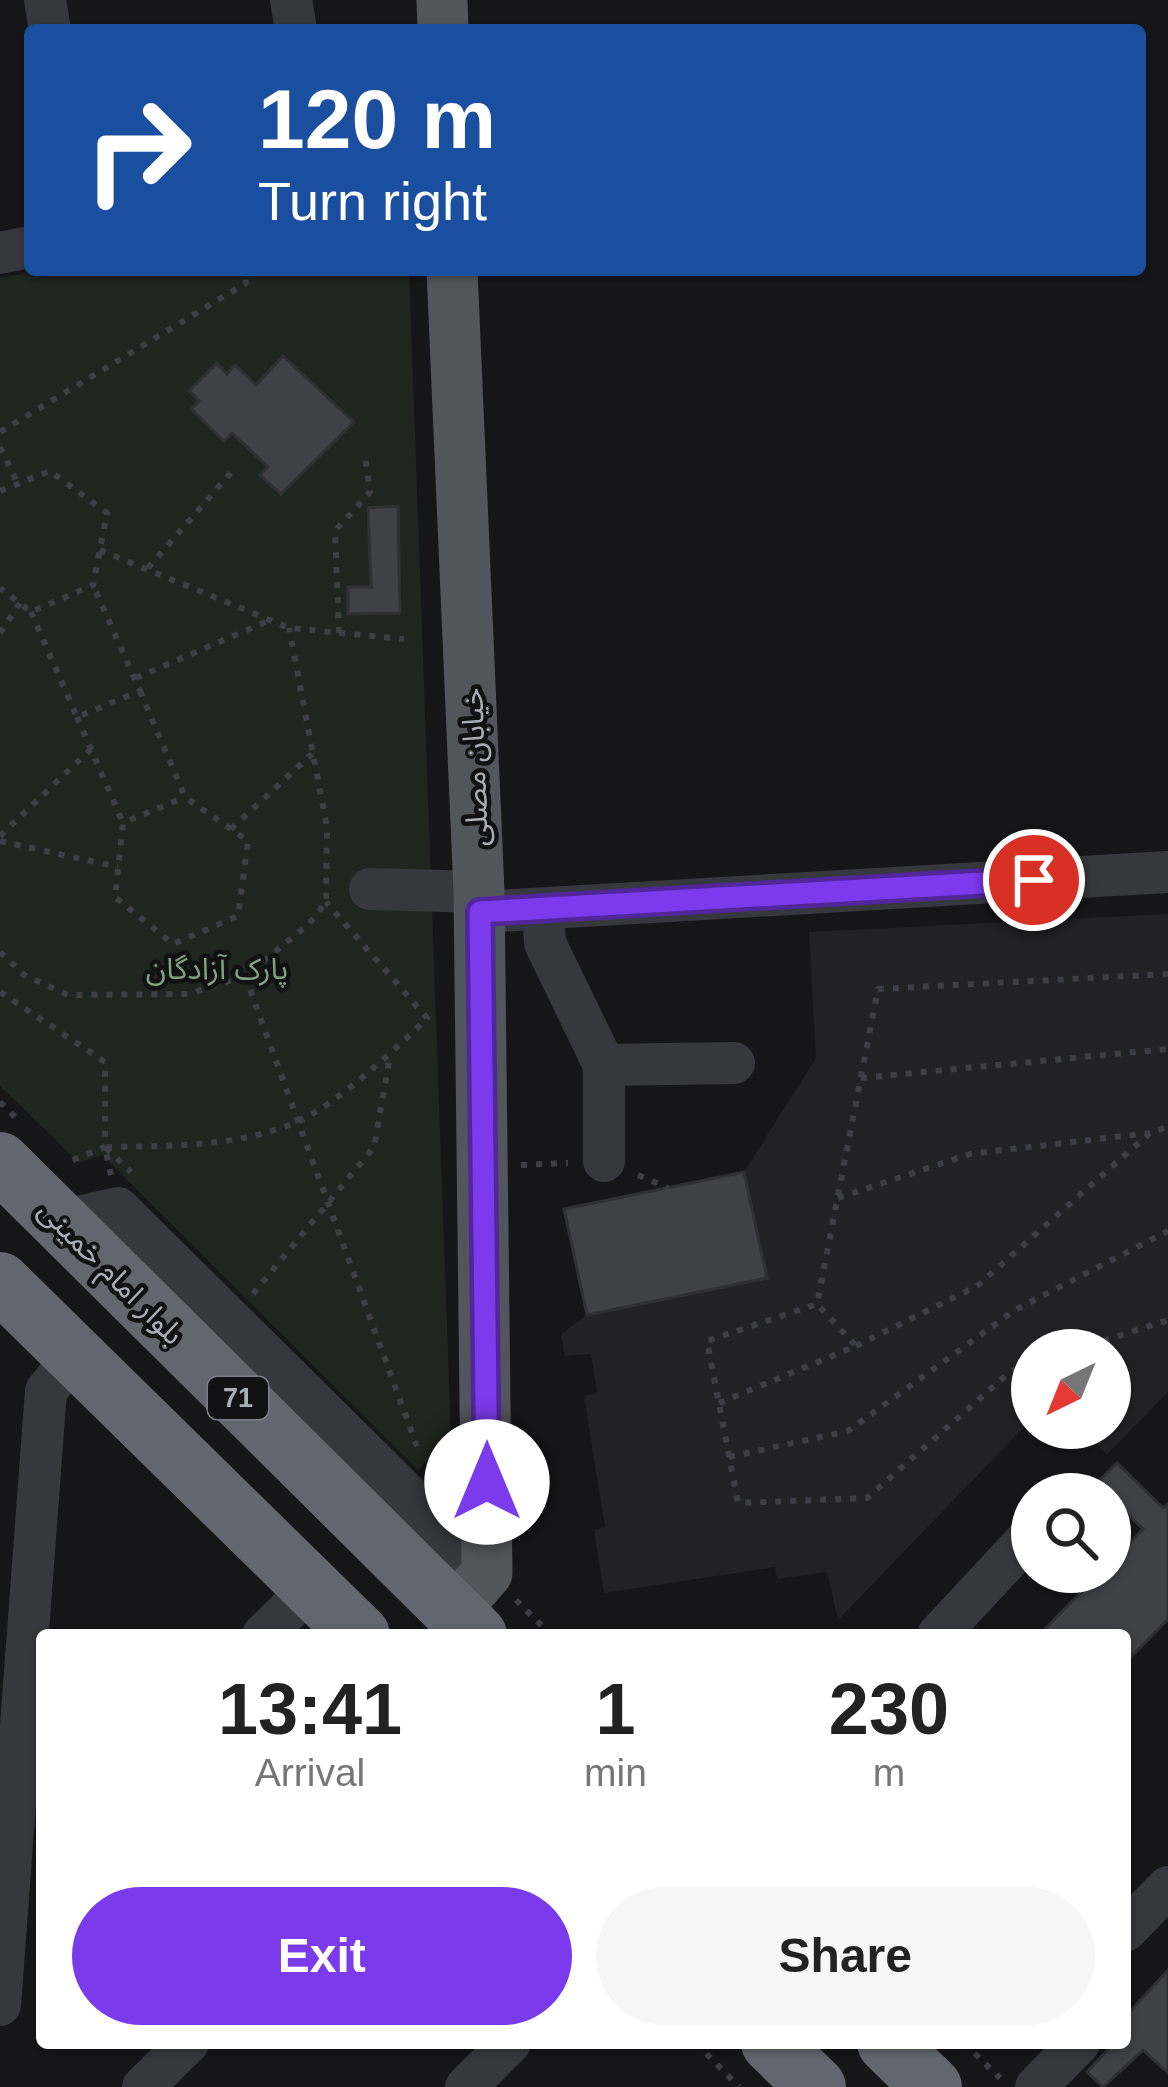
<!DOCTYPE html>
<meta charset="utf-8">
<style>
:root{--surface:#fff;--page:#f6f6f6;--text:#222;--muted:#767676;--accent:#7c3aed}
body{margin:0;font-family:Helvetica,"Noto Sans Arabic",sans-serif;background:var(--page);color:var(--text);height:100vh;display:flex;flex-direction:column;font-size:45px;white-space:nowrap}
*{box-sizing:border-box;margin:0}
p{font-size:39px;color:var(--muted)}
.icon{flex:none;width:66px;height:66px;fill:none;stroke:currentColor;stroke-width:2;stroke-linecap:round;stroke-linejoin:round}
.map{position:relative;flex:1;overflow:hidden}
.panel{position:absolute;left:36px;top:1629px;width:1095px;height:420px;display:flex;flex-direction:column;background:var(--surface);border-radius:12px;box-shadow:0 3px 9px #0004}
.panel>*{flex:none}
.top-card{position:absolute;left:24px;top:24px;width:1122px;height:252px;border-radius:12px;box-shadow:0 3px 9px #0004;background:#1a4fa0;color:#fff;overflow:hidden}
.needle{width:78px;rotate:223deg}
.tools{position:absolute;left:1011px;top:1329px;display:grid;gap:24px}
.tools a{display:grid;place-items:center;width:120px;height:120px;border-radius:50%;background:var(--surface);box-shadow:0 3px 9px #0004;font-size:60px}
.pin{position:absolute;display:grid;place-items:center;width:102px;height:102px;color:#fff;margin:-51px;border:6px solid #fff;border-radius:50%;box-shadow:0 3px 12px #0007}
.me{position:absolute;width:132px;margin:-66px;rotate:0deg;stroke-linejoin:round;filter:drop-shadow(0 0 9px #0008)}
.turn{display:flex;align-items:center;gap:42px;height:252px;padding:0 36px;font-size:54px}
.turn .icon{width:156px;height:156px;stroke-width:2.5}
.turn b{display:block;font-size:84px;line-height:102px}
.eta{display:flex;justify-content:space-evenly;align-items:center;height:204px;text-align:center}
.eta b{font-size:72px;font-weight:700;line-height:84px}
.action{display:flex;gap:24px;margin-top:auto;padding:24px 36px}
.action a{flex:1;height:138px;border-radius:72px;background:var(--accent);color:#fff;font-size:48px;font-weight:700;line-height:138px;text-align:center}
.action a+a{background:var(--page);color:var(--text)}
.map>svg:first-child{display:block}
.built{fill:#222225}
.green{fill:#1e261f}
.building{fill:#404145;stroke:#303034;stroke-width:3}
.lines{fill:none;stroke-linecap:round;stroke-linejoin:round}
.path{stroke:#3d3f44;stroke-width:6;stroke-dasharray:6 9;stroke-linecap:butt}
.minor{stroke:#37383d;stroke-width:42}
.major{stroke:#53555c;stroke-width:51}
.highway{stroke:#63666e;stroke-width:60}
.route-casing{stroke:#51269a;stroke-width:30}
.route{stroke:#7c3aed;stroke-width:21}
.labels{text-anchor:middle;stroke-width:9;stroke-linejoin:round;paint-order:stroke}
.shield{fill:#111113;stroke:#7b7e86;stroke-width:3}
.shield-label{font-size:27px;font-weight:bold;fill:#a8adb8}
.street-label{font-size:30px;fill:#a8adb8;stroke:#111113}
.park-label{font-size:30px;fill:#7fa381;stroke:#111113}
</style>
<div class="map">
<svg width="1168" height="2087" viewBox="0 0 1168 2087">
<rect width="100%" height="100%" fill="#161618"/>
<!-- built -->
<path class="built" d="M1168,914V1392L1107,1454L1080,1428H1110V1350H1032V1419L838,1620L827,1572L777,1579L775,1567L604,1593L594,1530L605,1527L584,1396L597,1393L591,1354L565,1356L561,1334L587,1315L766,1278L744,1172L816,1058L809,932Z"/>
<!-- green -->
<path class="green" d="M43,270H409L451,1437L418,1470L102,1155L79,1163L0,1086V278Z"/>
<!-- building -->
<path class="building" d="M283,356L354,422L281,494L260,475L268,467L232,433L224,441L191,409L199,401L189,391L217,363L227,374L235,365L256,385Z
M398,506L400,613L348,614V587H371L368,508Z
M744,1172L767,1278L587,1315L564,1209Z
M1117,1463L1163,1508L1168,1504V1619L1125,1663V1635H1039L1101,1572H1110V1563L1143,1529L1096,1484Z
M1168,1970V2073L1143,2050L1103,2087L1087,2072L1114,2043H1125V2017Z"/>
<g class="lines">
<!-- path -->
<path class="path" d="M0,432L246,283L244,270
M0,447L18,484
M0,491L50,471L107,513L93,585L31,612L0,588
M100,550L289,628L404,639
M148,568L235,468
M31,612L77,717L140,691L93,585
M0,633L20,603
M339,633L335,531L370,492L365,454
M136,678L270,620
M140,691L185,797L248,841L238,916L173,944L115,897L123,823L185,797
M77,717L123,823
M231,829L312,754
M0,836L91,749
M0,841L118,867
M0,952L24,975L68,995L189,994L245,976L309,924L326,902L327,827L289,628
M245,976L419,1452
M0,992L105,1062V1147L65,1163
M861,1078L1168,1049
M0,1102L15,1117
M106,1148L131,1172
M521,1165L568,1163
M111,1175L105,1147C168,1146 238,1147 297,1122C337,1104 395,1050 427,1018L326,902
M638,1175L668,1188
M838,1198L970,1154L1150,1133
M253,1294L374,1147L390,1056
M856,1346L977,1286L1151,1132L1168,1127
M1075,1350L1168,1320
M1032,1364L1011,1371L867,1498L738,1503L707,1341L817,1304L878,989L1168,974
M719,1403L856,1346L817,1304
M729,1457L848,1431L1015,1310L1168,1231
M516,1600L551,1635
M696,2043L739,2087
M964,2043L1000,2078"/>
<!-- minor -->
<path class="minor" d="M45,0L50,30
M291,0L296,30
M0,253L30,247
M370,889L479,892
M543,909L545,943L604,1065V1161
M480,912L1168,872
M604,1065L734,1063
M60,1221L118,1208L487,1573
M263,1635L312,1587
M938,1635L1032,1534
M1125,1931L1168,1887
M0,2005L46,1391L75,1355
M143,2087L188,2043
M466,2087L510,2043
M1036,2087L1079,2043"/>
<!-- major -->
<path class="major" d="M442,0L443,30
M452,270L479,892L487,1573L453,1612"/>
<!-- highway -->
<path class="highway" d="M0,1162L477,1635
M0,1282L360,1635
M771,2043L816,2087
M887,2043L932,2087"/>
</g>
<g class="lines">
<defs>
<path id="route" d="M487,1482L480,912L1034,880"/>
</defs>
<!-- route casing -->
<use href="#route" class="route-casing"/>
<!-- route -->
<use href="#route" class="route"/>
</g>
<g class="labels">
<!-- shield labels -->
<rect class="shield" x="208" y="1377" width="60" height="42" rx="9"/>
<g class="shield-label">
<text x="238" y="1407">71</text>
</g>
<!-- street labels -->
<g class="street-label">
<text transform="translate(475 767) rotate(-92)" y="10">خیابان مصلی</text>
<text transform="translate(111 1272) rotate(45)" y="10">بلوار امام خمینی</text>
</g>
<!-- park labels -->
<g class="park-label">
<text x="217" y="979">پارک آزادگان</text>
</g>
</g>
</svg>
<div class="tools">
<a><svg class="needle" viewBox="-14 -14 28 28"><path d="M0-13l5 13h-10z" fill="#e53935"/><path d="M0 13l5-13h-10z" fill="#767676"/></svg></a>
<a><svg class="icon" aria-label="search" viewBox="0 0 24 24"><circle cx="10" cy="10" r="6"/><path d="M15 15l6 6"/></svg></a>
</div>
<div class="pin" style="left:1034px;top:880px;background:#d93025"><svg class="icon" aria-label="arrive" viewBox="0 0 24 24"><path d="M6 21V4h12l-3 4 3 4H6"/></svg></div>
<svg class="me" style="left:487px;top:1482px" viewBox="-20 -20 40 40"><circle r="19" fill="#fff"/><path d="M0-13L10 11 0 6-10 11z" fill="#7c3aed"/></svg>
<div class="top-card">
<div class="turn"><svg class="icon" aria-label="right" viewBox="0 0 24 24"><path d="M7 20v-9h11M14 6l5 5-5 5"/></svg><div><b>120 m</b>Turn right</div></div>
</div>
<section class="panel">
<div class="eta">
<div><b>13:41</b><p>Arrival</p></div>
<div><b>1</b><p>min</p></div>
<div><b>230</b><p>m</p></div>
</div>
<div class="action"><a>Exit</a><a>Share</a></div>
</section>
</div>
